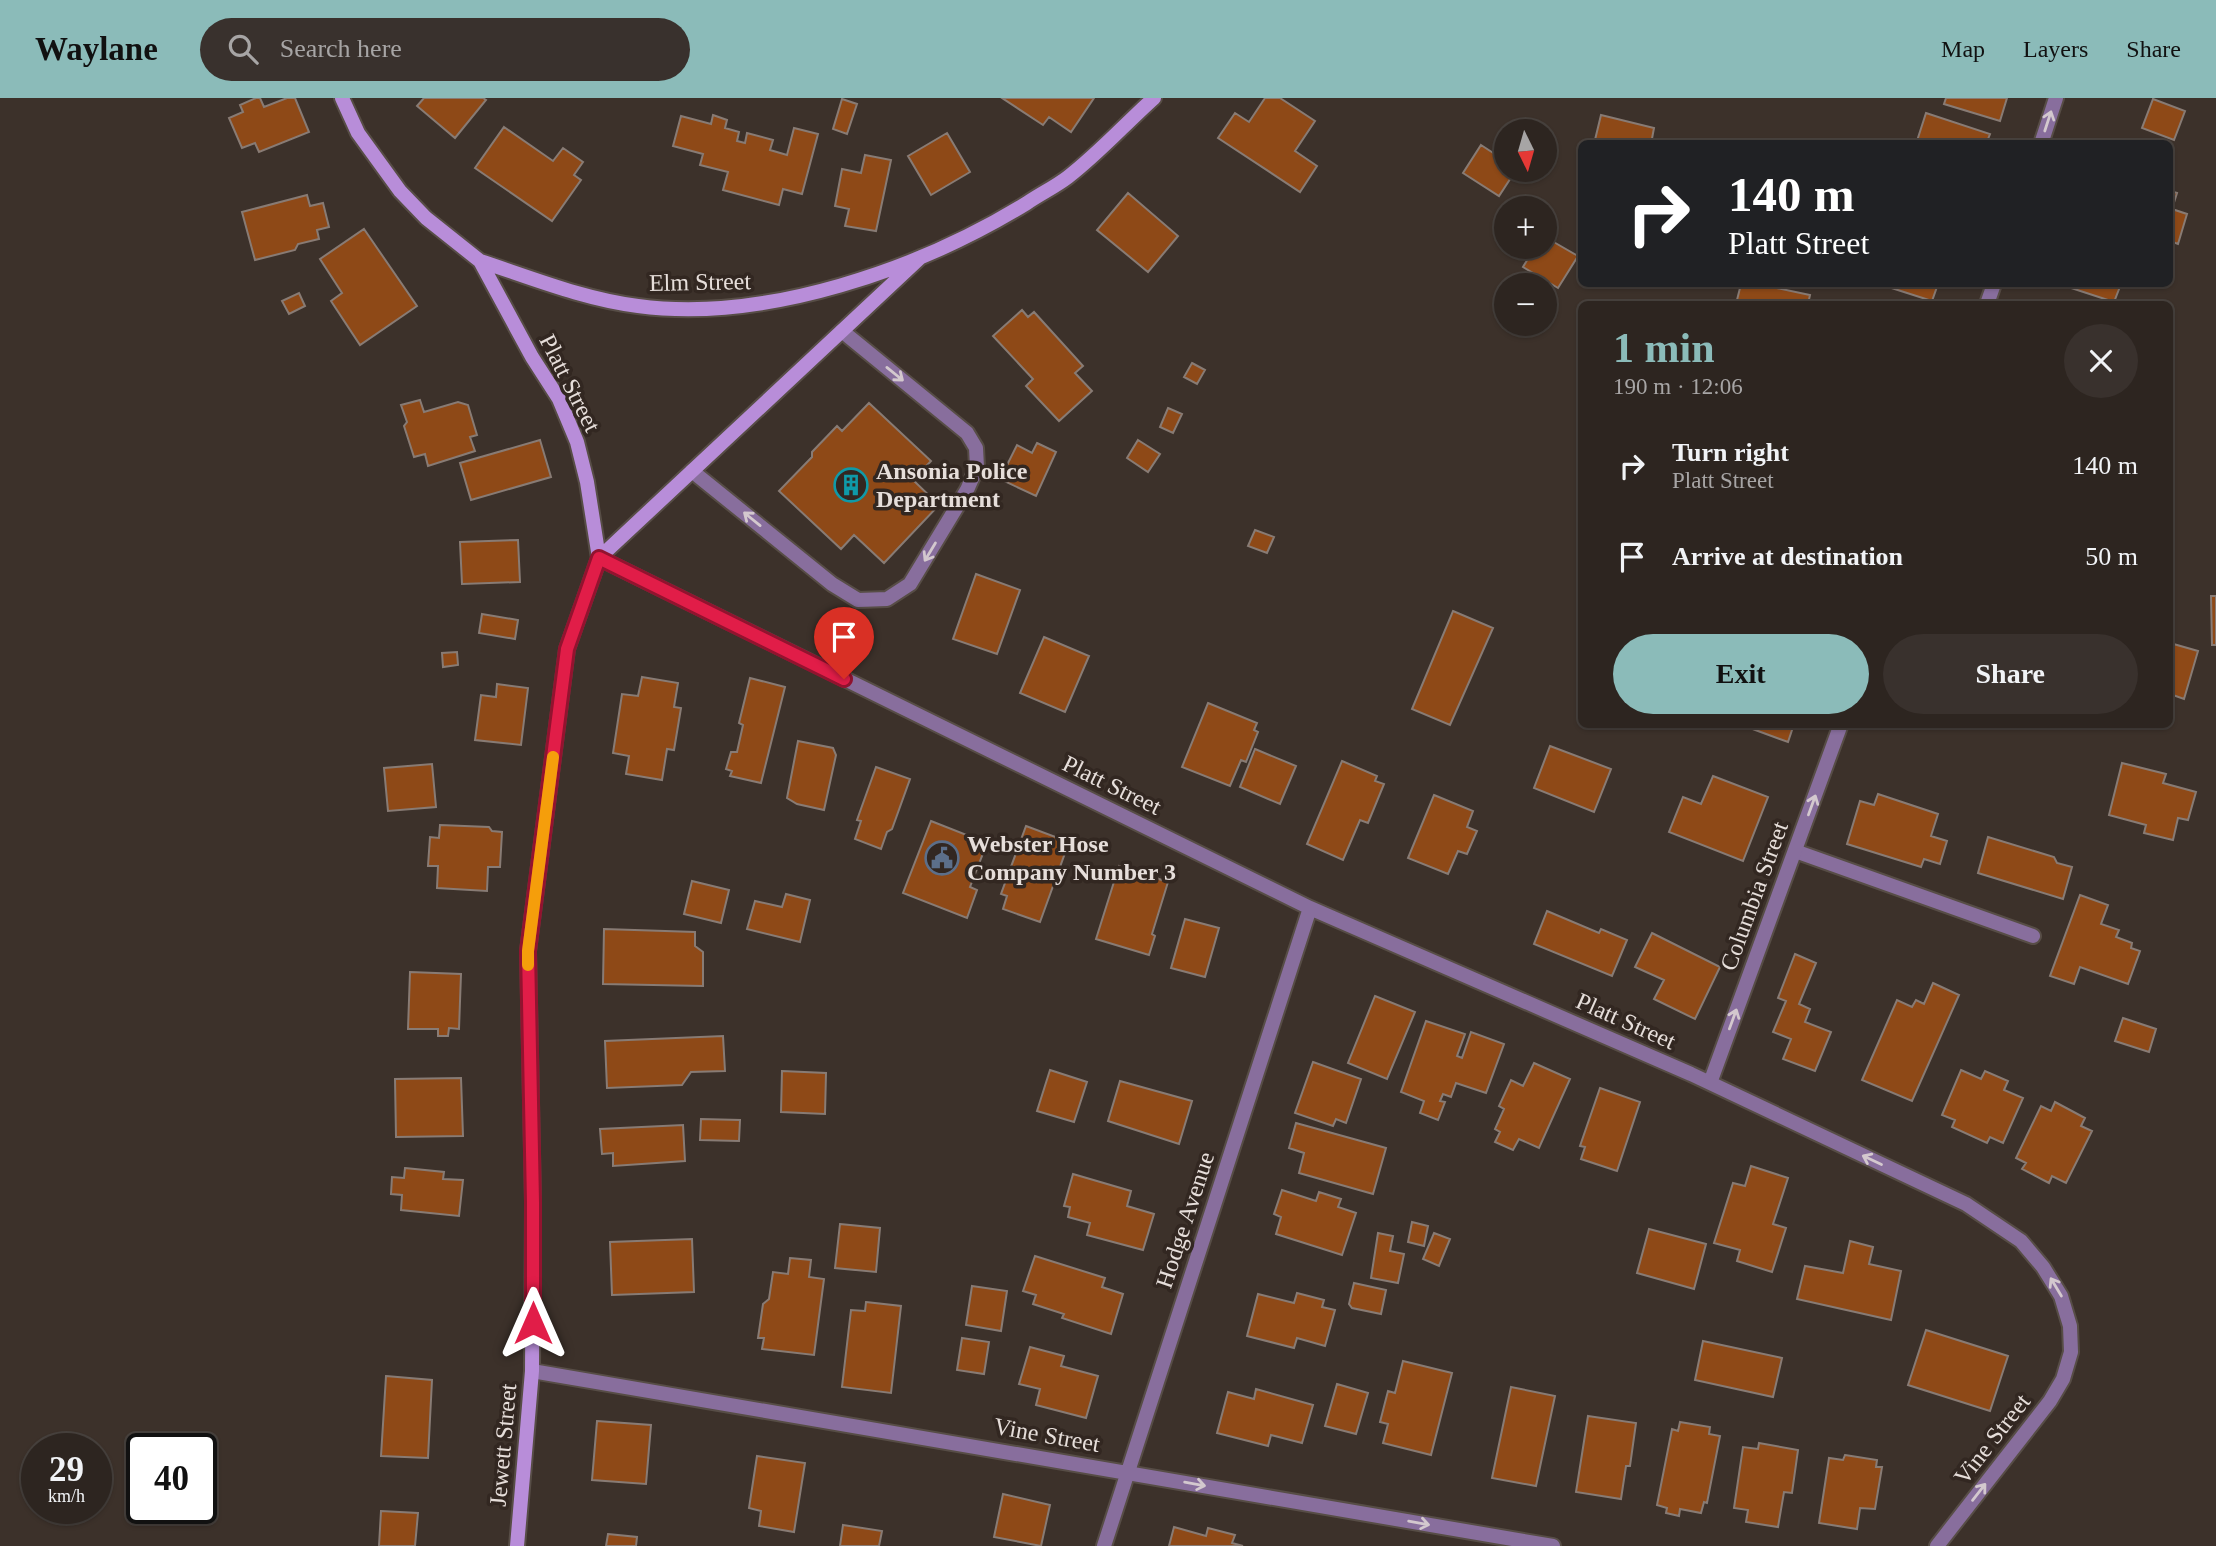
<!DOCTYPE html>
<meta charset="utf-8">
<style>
:root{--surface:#2d2520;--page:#39312d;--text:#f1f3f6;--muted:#a7a5a5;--line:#48423e;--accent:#8bbbb9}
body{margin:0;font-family:"Times New Roman",serif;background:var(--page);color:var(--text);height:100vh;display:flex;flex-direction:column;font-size:26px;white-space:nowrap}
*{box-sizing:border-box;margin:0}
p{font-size:23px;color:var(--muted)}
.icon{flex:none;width:38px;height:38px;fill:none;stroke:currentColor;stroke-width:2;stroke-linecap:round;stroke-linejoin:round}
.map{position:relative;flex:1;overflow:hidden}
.drawer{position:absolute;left:1578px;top:203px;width:595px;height:427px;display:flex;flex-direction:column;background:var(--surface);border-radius:10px;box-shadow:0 2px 5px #0004,0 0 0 2px var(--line)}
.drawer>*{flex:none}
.top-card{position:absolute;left:1578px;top:42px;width:595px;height:147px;border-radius:10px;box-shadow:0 2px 5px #0004,0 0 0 2px var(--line);background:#202124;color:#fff;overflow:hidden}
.needle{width:46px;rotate:175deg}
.fabs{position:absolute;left:1494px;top:21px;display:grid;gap:14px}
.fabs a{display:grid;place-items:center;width:63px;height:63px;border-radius:50%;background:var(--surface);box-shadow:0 2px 5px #0004,0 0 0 2px var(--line);font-size:35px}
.speed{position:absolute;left:21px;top:1335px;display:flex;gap:14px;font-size:35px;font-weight:700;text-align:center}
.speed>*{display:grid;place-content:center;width:91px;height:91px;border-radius:50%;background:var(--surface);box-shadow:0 2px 5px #0004,0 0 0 2px var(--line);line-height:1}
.speed small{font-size:18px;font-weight:400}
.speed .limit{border:4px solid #111;border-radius:10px;background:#fff;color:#111}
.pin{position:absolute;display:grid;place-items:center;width:60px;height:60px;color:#fff;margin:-72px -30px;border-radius:50% 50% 50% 0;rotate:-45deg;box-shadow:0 0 7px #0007}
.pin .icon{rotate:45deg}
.me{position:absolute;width:77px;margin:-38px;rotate:0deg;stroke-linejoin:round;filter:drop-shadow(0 0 5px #0008)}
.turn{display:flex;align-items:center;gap:24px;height:147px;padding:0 35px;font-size:32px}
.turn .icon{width:91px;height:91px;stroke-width:2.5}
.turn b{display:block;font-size:49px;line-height:60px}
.round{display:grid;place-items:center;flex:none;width:74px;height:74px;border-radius:37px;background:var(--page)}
.head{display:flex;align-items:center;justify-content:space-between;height:119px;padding:0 35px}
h1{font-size:42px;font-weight:600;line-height:52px;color:var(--accent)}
.primary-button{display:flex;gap:14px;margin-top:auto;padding:14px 35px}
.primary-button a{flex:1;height:80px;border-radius:42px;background:var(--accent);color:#111;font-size:28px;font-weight:600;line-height:80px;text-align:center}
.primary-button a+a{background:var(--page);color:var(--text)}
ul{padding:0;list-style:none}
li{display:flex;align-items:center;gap:21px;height:91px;padding:0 35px}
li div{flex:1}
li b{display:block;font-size:26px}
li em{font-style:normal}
header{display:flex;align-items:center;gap:42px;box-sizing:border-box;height:98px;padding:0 35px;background:var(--accent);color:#111}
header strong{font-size:33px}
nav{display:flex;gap:38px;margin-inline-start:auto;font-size:24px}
.search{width:490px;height:63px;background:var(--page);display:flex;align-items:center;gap:18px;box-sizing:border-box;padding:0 24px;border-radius:38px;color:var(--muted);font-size:26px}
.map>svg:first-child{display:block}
.building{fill:#8e4917;stroke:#887b74;stroke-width:2}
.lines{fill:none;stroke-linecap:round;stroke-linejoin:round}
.lane-casing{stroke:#574d46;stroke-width:18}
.street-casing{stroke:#574d46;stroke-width:18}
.secondary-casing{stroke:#574d46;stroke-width:18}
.lane{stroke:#886e9d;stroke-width:14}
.street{stroke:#886e9d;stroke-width:14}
.secondary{stroke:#b88dd9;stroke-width:14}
.oneway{stroke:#d3c8ce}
.route-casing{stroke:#92132f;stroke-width:18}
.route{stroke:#e11d48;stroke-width:12}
.slow{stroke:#f59e0b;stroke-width:12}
.labels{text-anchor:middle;stroke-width:7;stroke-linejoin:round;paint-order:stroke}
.street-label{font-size:24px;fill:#e6deda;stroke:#322721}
.poi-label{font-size:24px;font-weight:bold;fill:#e6deda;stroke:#322721;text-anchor:start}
</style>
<header>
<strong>Waylane</strong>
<div class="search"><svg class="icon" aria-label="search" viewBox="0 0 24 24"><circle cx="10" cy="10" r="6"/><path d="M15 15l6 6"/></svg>Search here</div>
<nav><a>Map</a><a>Layers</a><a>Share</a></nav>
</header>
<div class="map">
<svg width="2216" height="1448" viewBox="0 0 2216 1448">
<rect width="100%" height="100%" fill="#3c312a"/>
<!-- building -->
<path class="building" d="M256,0H260L264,9L287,0H295L309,34L259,54L255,45L242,50L229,20L243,14L240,7Z
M424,0H483L486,2L455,40L417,8Z
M1002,0H1094L1071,34L1049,19L1043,27Z
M1265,0H1280L1315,23L1295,53L1317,68L1300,94L1218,40L1235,15L1249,24Z
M1946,0H2007L2000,23L1944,6Z
M842,1L857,6L847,36L833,31Z
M2153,1L2185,13L2174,42L2142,30Z
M1926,15L1990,36L1986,46H1916Z
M713,17L727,22L725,30L739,34L737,43L745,45L747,35L773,42L770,52L787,57L794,30L818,36L802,96L783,91L779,107L723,92L728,74L700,67L703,56L673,48L681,18L711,26Z
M1601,17L1654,30L1651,46H1594Z
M504,29L553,63L563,50L583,64L574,77L581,82L552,123L475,70Z
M947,35L970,74L931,97L908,58Z
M1481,47L1507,64V72H1516L1499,98L1463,75Z
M865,57L891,62L876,133L845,128L849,111L835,108L842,71L861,75Z
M2170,93L2177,95L2172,111L2187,116L2178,146L2170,143Z
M1128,95L1178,138L1148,174L1097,132Z
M307,97L310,108L323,105L329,129L317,132L319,141L298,146L295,152L255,162L242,114Z
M364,131L417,208L360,247L331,203L342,195L320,161Z
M1545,139L1578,158L1558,190L1523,169L1535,149H1545Z
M1741,186H1768L1767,188L1810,197L1808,206H1736Z
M1879,186H1938L1932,203Z
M2059,186H2121L2114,204Z
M299,195L305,208L289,216L282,203Z
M1022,212L1028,219L1034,214L1083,268L1075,275L1092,293L1059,323L1026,288L1033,281L993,238Z
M1192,265L1205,272L1197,286L1184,279Z
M420,302L424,314L458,304L468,307L477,337L470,339L475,353L428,368L425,356L414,359L404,328L407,324L401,307Z
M869,305L931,363L913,382L939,407L884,465L854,437L841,451L779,393L812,359V354L837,328L842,333Z
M1168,310L1182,316L1173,335L1160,329Z
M540,342L551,379L471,402L460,365Z
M1138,342L1160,356L1148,374L1127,360Z
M1037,345L1056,354L1036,398L1000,381L1017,347L1032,355Z
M1255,432L1274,439L1267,455L1248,448Z
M518,442L520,484L462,486L460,444Z
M976,476L1020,492L997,556L953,541Z
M2211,498H2216V547H2212Z
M1453,513L1493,530L1450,627L1412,611Z
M482,516L518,522L515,541L479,535Z
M1044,539L1089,558L1065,614L1020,595Z
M2170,545L2198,553L2184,601L2170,596Z
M457,554L458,567L443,569L442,555Z
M642,579L678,585L674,609L681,610L674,652L667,651L662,682L626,676L629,658L613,655L622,596L638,598Z
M750,580L785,589L761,685L730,678L732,673L726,671L731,654H737L743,627L739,625Z
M497,586L528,590L521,647L475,642L481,597L496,599Z
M1208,605L1257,625L1254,632L1258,634L1246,664L1241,662L1230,688L1182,669Z
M1739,626H1794L1788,644Z
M798,643L833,650L836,657L824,712L797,706L787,700Z
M1550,648L1611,671L1594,714L1534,690Z
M1255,651L1296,668L1280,706L1240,689Z
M1342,663L1377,678L1375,683L1384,686L1368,725L1360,722L1343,762L1307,746Z
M2122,665L2166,676L2163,685L2196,694L2188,722L2178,720L2173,742L2144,735L2146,727L2109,717Z
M432,666L436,709L388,713L384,670Z
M876,669L910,681L892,731L887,734L881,751L855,741L861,723L857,722Z
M1713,678L1768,699L1743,763L1669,734L1683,699L1701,706Z
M1878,696L1938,716L1931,738L1947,743L1940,766L1924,761L1921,769L1847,746L1860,703L1874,707Z
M1434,697L1473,713L1467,729L1477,733L1467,756L1458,753L1448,776L1408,760Z
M931,723L987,745L970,789L977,792L967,820L903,795Z
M440,727L489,729L492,733L502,734L500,769H488L487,793L437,790L438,768H428L430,739L439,740Z
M1026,728L1069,744L1040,824L1003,811L1007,798L1001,796Z
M1988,739L2054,759L2057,765L2072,769L2063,801L1978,775Z
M1119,768L1168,784L1152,836L1155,838L1149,857L1096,841Z
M692,783L729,792L721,825L684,816Z
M786,796L810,802L800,844L747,831L755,803L782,809Z
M2080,797L2108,807L2101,826L2119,832L2116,839L2132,845L2131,850L2140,853L2128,886L2080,869L2074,886L2050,878Z
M1547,813L1599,835L1601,831L1627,842L1612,878L1534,846Z
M1185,821L1219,830L1205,879L1171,870Z
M604,831L695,834V848L703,854V888L603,886Z
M1652,835L1720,869L1695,921L1654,901L1664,882L1635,869Z
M1795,856L1816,865L1799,906L1810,911L1805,924L1831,934L1815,973L1783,961L1791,941L1773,934L1786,903L1778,900Z
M410,874L461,876L459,931L449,930L448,938H438V931H408Z
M1933,885L1959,897L1912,1003L1862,982L1897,902L1912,909L1916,902L1924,906Z
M1375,898L1415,914L1387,981L1348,965Z
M2123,920L2156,931L2149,954L2115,943Z
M1426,923L1465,936L1457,958L1462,960L1471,934L1504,946L1486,995L1456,985L1451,999L1443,996L1440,1003L1445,1004L1438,1022L1420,1015L1424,1003L1401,994Z
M723,938L725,973L691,974L682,987L607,990L605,943Z
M1313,964L1361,981L1346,1025L1336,1021L1333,1028L1295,1015Z
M1534,965L1570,981L1539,1050L1519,1041L1513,1052L1495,1044L1500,1034L1495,1031L1504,1011L1499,1008L1511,982L1523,988Z
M1050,972L1087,984L1074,1024L1037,1013Z
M1961,972L1981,981L1985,973L2008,983L2004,992L2023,1000L2003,1045L1990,1039L1987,1045L1952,1029L1955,1022L1942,1017Z
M782,973L826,975L825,1016L781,1014Z
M461,980L463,1038L396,1039L395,981Z
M1120,983L1192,1003L1179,1046L1108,1023Z
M1600,990L1640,1004L1617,1073L1581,1061L1585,1049L1580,1048Z
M2055,1004L2085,1020L2081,1028L2092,1033L2066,1085L2052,1078L2049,1085L2022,1071L2026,1065L2016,1060L2041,1008L2051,1013Z
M701,1021L740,1022L739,1043L700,1042Z
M1296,1025L1386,1050L1373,1096L1299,1075L1304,1055L1289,1050Z
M683,1027L685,1063L613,1068V1055L602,1056L600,1031Z
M1751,1068L1788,1080L1773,1126L1786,1130L1772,1174L1737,1163L1740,1152L1714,1145L1733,1085L1745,1088Z
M405,1070L444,1074L443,1081L463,1082L459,1118L401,1112L402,1097L391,1096L392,1079L404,1080Z
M1073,1076L1131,1093L1127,1108L1154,1116L1143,1152L1087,1137L1090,1125L1068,1119L1070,1109L1064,1108Z
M1282,1092L1316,1103L1319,1094L1341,1101L1338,1109L1356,1115L1342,1157L1276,1136L1281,1119L1274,1116Z
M1412,1124L1428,1128L1424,1148L1408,1144Z
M840,1126L880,1130L876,1174L835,1170Z
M1649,1131L1706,1146L1694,1191L1637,1175Z
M1378,1135L1393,1138L1390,1153L1404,1156L1398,1185L1371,1180Z
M1434,1135L1450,1141L1439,1168L1423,1161Z
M692,1141L694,1194L612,1197L610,1144Z
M1850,1143L1873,1149L1869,1166L1901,1173L1891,1222L1797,1201L1805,1168L1843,1175Z
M1035,1158L1105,1180L1102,1189L1123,1196L1111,1236L1062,1220L1064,1216L1033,1206L1036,1197L1023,1193Z
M790,1160L811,1162L809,1179L824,1181L814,1257L762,1251L764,1240H758L763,1206L769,1201L773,1174L788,1176Z
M1354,1185L1386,1192L1381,1216L1352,1210L1349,1206Z
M972,1188L1007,1193L1001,1233L966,1227Z
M1297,1195L1324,1202L1322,1209L1335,1212L1325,1248L1297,1240L1294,1250L1247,1238L1258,1196L1294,1205Z
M866,1204L901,1208L891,1295L842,1289L851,1212L865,1213Z
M1926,1232L2008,1258L1990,1313L1908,1287Z
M962,1240L989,1244L984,1276L957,1272Z
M1703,1243L1782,1260L1773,1299L1695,1282Z
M1030,1249L1064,1258L1061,1268L1098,1278L1086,1320L1036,1307L1040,1291L1019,1286Z
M1403,1263L1452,1275L1431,1357L1383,1345L1388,1326L1380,1324L1388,1293L1395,1295Z
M386,1278L432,1282L428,1360L381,1358Z
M1337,1286L1368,1295L1356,1336L1325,1328Z
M1511,1289L1555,1298L1536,1388L1492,1380Z
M1256,1291L1313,1307L1302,1345L1271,1337L1268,1348L1217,1335L1228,1294L1254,1301Z
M1588,1318L1636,1325L1630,1368H1626L1621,1401L1576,1394Z
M597,1323L651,1327L646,1386L592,1382Z
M1680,1324L1710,1329L1709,1336L1720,1338L1707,1405L1704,1404L1701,1415L1680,1411L1679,1418L1666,1415L1667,1410L1657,1407L1672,1331L1678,1333Z
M1759,1345L1798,1352L1792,1395L1784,1394L1778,1429L1746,1424L1748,1412L1734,1410L1743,1349L1758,1351Z
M1845,1357L1877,1362L1876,1369H1882L1875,1411L1860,1410L1857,1431L1819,1425L1829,1360L1843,1362Z
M757,1358L805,1365L794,1434L759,1428L761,1413L749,1410Z
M1003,1396L1050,1407L1041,1448L994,1439Z
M381,1413L418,1415L415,1448H379Z
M843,1427L882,1433L879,1448H840Z
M1174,1429L1206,1438L1208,1430L1235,1437L1232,1445L1243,1448H1169Z
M608,1436L637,1439L636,1448H606Z"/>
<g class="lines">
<defs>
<path id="lane" d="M692,373L832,486L858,502L887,501L910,486L967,392L977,369L976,350L967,335L842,233
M1795,753L2033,838"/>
<path id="street" d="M2041,46L2056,0
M1987,206L1994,186
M599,460L1310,810L1691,976L1966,1106L2021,1143L2043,1169L2061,1198L2070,1228L2071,1254L2063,1281L2050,1303L1937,1448
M1710,985L1841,626
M532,1273L1553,1448
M1104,1448L1310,810"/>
<path id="secondary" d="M342,0L358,35L400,93L426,120L480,163L532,259L559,301L577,344L587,384L599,460
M480,163C532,180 583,201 638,208C765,225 920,171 1027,105C1040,96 1055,89 1068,79C1098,56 1125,26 1154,0
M517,1448L532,1273L533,1104L528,853L567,551L599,460L921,159"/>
</defs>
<!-- lane casing -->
<use href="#lane" class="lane-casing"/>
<!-- street casing -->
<use href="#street" class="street-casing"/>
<!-- secondary casing -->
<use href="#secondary" class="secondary-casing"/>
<!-- lane -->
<use href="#lane" class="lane"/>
<!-- street -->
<use href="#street" class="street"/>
<!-- secondary -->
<use href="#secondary" class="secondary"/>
</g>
<!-- one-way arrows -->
<defs><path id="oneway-shaft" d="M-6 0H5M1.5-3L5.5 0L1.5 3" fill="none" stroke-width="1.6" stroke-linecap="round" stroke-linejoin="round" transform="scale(1.75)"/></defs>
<g class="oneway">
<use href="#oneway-shaft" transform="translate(2048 23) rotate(-72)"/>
<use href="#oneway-shaft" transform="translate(895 276) rotate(39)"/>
<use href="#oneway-shaft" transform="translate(752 421) rotate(-141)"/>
<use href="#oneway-shaft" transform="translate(930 454) rotate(121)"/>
<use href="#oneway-shaft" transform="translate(1812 707) rotate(-70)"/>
<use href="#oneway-shaft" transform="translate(1733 921) rotate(-70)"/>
<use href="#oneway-shaft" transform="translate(1872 1062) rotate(-155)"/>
<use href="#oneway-shaft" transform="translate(2056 1189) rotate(-121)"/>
<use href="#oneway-shaft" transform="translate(1195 1386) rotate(10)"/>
<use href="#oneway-shaft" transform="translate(1979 1394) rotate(-52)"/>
<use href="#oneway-shaft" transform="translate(1419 1425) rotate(10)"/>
</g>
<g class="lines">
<defs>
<path id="route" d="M533,1225V1104L528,853L567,551L599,460L844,581"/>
</defs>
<!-- route casing -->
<use href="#route" class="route-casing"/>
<!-- route -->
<use href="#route" class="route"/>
<!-- slow -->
<path class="slow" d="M528,867V853L553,659"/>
</g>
<!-- icons -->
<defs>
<symbol id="building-ring" viewBox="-11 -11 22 22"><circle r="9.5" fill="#322721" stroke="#0f9aa8" stroke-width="1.5"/><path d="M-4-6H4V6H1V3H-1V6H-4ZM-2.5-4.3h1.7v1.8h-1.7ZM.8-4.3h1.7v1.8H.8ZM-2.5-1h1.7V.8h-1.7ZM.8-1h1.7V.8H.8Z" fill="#0f9aa8"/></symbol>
<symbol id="civic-ring" viewBox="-11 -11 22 22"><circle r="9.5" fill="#322721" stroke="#5c6f8a" stroke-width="1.5"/><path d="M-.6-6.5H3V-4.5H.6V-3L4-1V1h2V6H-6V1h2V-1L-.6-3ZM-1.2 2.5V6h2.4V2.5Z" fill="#5c6f8a"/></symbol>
</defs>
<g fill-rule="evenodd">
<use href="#building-ring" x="832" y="368" width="38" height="38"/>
<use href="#civic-ring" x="923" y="741" width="38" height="38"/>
</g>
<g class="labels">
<!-- street labels -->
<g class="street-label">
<text transform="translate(700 184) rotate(-1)" y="8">Elm Street</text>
<text transform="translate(570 285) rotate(63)" y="8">Platt Street</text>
<text transform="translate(1112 687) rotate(26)" y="8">Platt Street</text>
<text transform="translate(1754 798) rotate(-70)" y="8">Columbia Street</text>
<text transform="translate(1626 923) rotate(24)" y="8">Platt Street</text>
<text transform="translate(1185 1122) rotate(-72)" y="8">Hodge Avenue</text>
<text transform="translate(1047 1337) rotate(10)" y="8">Vine Street</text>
<text transform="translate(1992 1341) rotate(-52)" y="8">Vine Street</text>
<text transform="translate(503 1347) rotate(-85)" y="8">Jewett Street</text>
</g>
<!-- poi labels -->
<g class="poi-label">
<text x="876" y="381">Ansonia Police<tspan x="876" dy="28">Department</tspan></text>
<text x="967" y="754">Webster Hose<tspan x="967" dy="28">Company Number 3</tspan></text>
</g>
</g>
</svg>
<div class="fabs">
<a><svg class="needle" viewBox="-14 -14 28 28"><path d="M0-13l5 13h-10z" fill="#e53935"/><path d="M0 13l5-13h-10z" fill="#a7a5a5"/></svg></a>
<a>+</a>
<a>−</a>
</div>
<div class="speed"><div>29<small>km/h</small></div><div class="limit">40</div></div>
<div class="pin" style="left:844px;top:581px;background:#d93025"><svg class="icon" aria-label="arrive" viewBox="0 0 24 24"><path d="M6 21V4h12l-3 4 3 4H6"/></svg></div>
<svg class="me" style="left:533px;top:1225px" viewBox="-20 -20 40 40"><path d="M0-17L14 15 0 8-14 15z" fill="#e11d48" stroke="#fff" stroke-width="4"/></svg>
<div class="top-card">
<div class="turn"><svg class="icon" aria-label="right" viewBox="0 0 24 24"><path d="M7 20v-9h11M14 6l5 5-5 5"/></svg><div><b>140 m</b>Platt Street</div></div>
</div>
<section class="drawer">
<div class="head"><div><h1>1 min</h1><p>190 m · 12:06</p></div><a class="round"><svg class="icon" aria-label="close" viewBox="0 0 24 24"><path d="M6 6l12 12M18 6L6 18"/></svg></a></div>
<ul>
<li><svg class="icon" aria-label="right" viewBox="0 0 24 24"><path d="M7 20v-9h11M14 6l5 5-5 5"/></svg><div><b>Turn right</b><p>Platt Street</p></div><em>140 m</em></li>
<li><svg class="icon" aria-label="arrive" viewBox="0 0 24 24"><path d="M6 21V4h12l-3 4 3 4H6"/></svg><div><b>Arrive at destination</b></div><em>50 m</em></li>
</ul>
<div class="primary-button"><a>Exit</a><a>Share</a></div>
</section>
</div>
